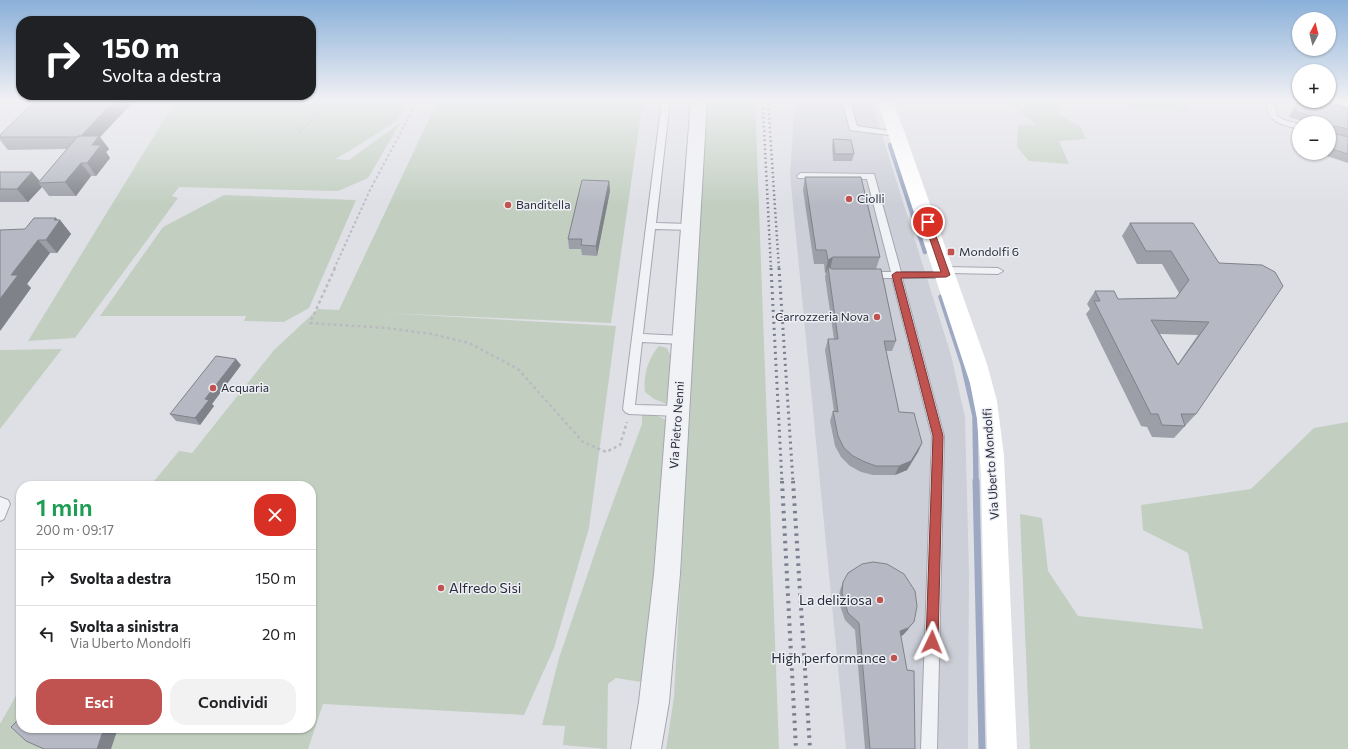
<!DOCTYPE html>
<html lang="it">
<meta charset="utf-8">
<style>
:root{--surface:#fff;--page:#f2f2f2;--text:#202124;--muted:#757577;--line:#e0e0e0;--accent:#c0524f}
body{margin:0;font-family:Commissioner,sans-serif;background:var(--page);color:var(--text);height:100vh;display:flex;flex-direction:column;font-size:15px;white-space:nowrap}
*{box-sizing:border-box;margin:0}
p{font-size:13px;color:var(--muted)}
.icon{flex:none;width:22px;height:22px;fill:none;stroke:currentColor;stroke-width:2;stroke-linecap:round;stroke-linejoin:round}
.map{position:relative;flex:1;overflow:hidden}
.details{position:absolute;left:16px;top:481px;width:300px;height:252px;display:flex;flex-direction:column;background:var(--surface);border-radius:16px;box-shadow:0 1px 3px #0004}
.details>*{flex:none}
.top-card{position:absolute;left:16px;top:16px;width:300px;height:84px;border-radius:16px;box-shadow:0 1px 3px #0004;background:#202124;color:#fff;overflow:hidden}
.needle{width:26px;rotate:7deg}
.controls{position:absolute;left:1292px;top:12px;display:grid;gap:8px}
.controls a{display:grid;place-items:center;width:44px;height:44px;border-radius:50%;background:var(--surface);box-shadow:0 1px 3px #0004;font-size:20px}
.pin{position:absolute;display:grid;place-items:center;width:34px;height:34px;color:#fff;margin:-17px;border:2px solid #fff;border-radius:50%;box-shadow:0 1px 4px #0007}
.me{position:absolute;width:44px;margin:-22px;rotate:2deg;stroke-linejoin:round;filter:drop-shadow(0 0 3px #0008)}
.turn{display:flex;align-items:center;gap:14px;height:84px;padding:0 20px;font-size:18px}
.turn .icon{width:52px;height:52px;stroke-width:2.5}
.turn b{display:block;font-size:28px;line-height:34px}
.round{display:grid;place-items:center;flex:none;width:42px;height:42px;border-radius:16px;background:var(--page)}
.headline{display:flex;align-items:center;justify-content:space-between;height:68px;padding:0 20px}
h1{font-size:24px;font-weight:600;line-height:30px;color:#1e9e55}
.cta{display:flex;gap:8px;margin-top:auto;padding:8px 20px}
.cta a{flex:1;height:46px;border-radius:16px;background:var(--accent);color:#fff;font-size:16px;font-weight:600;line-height:46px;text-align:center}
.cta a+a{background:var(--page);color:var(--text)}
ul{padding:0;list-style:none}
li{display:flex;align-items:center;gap:12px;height:56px;padding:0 20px;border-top:1px solid var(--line)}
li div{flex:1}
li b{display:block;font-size:15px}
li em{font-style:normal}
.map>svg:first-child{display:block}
.built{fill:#cdcfd8}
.green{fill:#c2cfc0}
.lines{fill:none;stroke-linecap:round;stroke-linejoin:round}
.stream-far2{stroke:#9da9c3;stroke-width:4.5}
.stream-far1{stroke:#9da9c3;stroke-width:5.5}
.stream{stroke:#9da9c3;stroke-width:7}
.lane-casing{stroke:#a5a7b0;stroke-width:2}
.street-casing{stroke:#a5a7b0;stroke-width:2}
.path-far1{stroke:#b9bbc1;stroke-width:2;stroke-dasharray:2.5 2.5;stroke-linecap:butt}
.path{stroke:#b9bbc1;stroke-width:2.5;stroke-dasharray:3 3;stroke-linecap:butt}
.lane{fill:#f1f2f5;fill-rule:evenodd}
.street{fill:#f1f2f5;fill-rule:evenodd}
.secondary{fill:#fff;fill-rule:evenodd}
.rail-far2{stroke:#7a7e8e;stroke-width:2.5;stroke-dasharray:1.5 3;stroke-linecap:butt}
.rail-far1{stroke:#7a7e8e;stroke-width:3;stroke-dasharray:2 4;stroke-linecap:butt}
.rail{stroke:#7a7e8e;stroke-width:4;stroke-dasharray:2.5 5;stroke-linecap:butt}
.wall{fill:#9d9fa8;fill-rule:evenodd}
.shaded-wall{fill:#7f8288}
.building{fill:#b6b9c3;stroke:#7f8288;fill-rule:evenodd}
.route{fill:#c0524f;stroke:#7d3533}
.poi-dot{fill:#c0524f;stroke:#eeeff4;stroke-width:1.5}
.labels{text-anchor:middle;stroke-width:3;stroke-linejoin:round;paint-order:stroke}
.poi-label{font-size:12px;fill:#292d3c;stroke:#eeeff4;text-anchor:start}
.street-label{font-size:12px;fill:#292d3c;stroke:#eeeff4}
.near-poi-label{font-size:14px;fill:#292d3c;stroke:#eeeff4;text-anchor:end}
</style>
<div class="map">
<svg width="1348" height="749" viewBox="0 0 1348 749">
<rect width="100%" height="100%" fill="#dfe0e6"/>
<!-- built -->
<path class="built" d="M795,100H871L951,355L965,417L969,573L968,749H846L790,175Z"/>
<!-- green -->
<path class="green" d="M176,100H409L398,120L351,150L335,159L349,160L401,122L368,178L338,191L179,187L172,196L178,198L75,338L28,341Z
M438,100H643L611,323L385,313L616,326L589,528L554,648L524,715L323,704L308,749H0V724L21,687V728H311V486H150L179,451L192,453L274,350L318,309L339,310Z
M707,100H755L779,749H666L674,697Z
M1007,100H1058L1062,107L1056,112L1082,128L1085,139L1059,141L1069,164L1029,161L1017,147L1018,125H1036Z
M1124,100H1181L1190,111L1130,108Z
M224,195L356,200L309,308L284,322L244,321L246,316H100L163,227Z
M659,346L667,348L672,359L669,405L654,399L645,392C643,376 648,358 659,346Z
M62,349L0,429V350Z
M650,414L660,417L667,421L654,593L641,682L616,678L608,684L607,749L563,745L565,726L542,725L559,658L603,529L642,424V415Z
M1348,422V749H1030L1020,514L1042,518L1048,571L1078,616L1203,629L1188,553L1143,530L1141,505L1251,489L1314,428Z"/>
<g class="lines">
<!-- stream-far2 -->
<path class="stream-far2" d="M890,145L925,252"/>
<!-- stream-far1 -->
<path class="stream-far1" d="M941,297L963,364L975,416L976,482"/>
<!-- stream -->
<path class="stream" d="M976,481L982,749"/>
<defs>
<path id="lane" d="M662,100H670L656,223L691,224L696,227L691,230L655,229L643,334L683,336L688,340L683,344L642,342L635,405L678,406L682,408L684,411L682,414L678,416L629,414L625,412L623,409Z
M842,100H850L857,126L897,132L901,134L897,136L850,130Z
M1266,100H1274L1277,116L1284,120L1299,124V129C1280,124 1267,123 1266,100Z
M1339,100L1348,103V108L1327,101Z
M801,173L874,174L901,272H940L941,268L944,267L998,268L1003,271L998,274L950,273L949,277L946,278H902L944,436L937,749H921L932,436L892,278H868L863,275L868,272H891L867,179L798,178L797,176Z
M0,497L8,500L10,504L4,519L0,521Z"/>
<path id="street" d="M691,100H707L680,574L669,702L661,749H631L639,702L654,574Z"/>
</defs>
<!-- lane casing -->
<use href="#lane" class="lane-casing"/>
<!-- street casing -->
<use href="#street" class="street-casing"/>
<!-- path-far1 -->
<path class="path-far1" d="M299,132L331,100
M334,269L370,190L418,100"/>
<!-- path -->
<path class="path" d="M335,268L310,323L387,328L432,334L469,343L518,369L583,442L606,452L620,445L627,422"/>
<!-- lane -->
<use href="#lane" class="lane"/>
<!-- street -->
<use href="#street" class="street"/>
<!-- secondary -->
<path class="secondary" d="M877,100H893L987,364L997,401L1004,456L1017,749H987L981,474L977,419L970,383Z"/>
<!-- rail-far2 -->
<path class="rail-far2" d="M768,100L779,269
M763,108L771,269"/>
<!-- rail-far1 -->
<path class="rail-far1" d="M771,268L782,482
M779,268L793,482"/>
<!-- rail -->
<path class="rail" d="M782,481L796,749
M793,481L810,749"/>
</g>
<!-- wall -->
<path class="wall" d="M36,100H137L135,103H132L100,137L109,149L106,152L110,158L96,176H91L76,196H49L42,187L28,202H0V172H32L40,181L67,149L8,150L0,140V137Z
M1298,100L1299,101L1348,108V163L1327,156L1328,153H1329L1330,148H1329V123H1308L1289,117Z
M833,139L854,154L852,161H833L832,146Z
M805,177L880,257L876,269L896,341L892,351H886L899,412L922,443L918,452L907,470L895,475H873L861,472L850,466L841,457L835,446L830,421L833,411H834L825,350L828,339H834L825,277L826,272L825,273L824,264H814L803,190Z
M609,181L610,191L597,256L582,255L581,249H569L568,239Z
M58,220H60L71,234L57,253H50L27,284L31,288L0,331L25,229Z
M1130,223L1219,263L1196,414L1174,438L1152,437L1147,427L1141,426L1086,314L1090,309L1087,304L1095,291L1118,299L1176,298L1179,293L1162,264H1137L1122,236ZM1160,334L1198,335L1178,364Z
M241,365L212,404L214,406L200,425L176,421L170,414Z
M843,582L909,629L903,635L901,636L915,749H865L855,630L845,620L838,600L840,590Z"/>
<!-- shaded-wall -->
<path class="shaded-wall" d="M115,100H130L132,103L100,137L109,149L106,152L110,158L96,176L87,163L80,137Z
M81,163L91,176L76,196L65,182Z
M32,172L41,183H38L42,187L28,202L17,189Z
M609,181L610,191L597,256L596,246Z
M56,218L59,221L60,220L71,234L57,253L46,240L54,220Z
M38,240L50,253L27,284L31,288L0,331V299L11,275Z
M833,257L830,270L828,267L826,272L825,273L828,260Z
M236,359L241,365L212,404L214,406L200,425L195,418L205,399Z
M922,443L918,452L907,470L895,475L899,466Z
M914,622L903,635L895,638L900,631Z
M104,728H118L111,749H97Z"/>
<!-- building -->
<path class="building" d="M36,100H115L81,136H78L77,137H0V135Z
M1299,101H1325L1348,108V129L1335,126L1333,127V133L1348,137V154L1332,149L1335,142L1329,140V123H1319L1321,119L1294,111Z
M78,136H99L92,145H101L87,163H81L65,182L38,183Z
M833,139L851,140L854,154H835Z
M0,172H32L17,189H0Z
M805,177H861L880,257H833L828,260L826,250H816Z
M582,180L609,181L596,246L581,245L582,239H568Z
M34,218H56L54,220H60L46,240H38L11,275H18L0,299V230L25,229Z
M1130,223H1193L1219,263L1262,265L1275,272L1283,286L1196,414H1181L1185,426L1162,425L1158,414H1151L1094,301H1100L1095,291H1114L1118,299L1176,298L1189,280L1171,251H1146ZM1151,320L1209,322L1178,365Z
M828,267L832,269H881L896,341H884L899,412L914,413L922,443L911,461L899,466H876L865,462L853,456L844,448L838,436L833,411L838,412L828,339H838Z
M216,356L236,359L205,399L209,400L195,418L170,414Z
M873,562L887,564L904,574L915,591L917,606L914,622L908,628L900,631L907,670L914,671L915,749H870L859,623L848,613L842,593L843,582L848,573L862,564Z
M21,693V703L16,697Z
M21,717V728H104L97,749H44L26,741L11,727Z"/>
<!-- sky -->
<linearGradient id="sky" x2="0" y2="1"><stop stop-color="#8ab0d9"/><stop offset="0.49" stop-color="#f1f1f4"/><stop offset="1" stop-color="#f1f1f4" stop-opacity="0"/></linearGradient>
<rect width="1348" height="205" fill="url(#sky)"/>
<!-- route -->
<path class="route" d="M928,220L931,222L950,275L946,277L901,278L943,436L938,642L936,647L932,648L928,647L926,642L933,436L892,275L896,272H941L924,222Z"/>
<!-- markers -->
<g class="poi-dot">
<circle cx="849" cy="199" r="4"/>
<circle cx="508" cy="205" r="4"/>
<rect x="947" y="248" width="8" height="8" rx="2"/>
<circle cx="877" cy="317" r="4"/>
<circle cx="213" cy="388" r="4"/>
<circle cx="441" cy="588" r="4"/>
<circle cx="880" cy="600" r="4"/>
<circle cx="894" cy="658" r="4"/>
</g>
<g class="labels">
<!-- poi labels -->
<g class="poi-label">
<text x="857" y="203">Ciolli</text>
<text x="516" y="209">Banditella</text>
<text x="959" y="256">Mondolfi 6</text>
<text x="869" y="321" text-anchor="end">Carrozzeria Nova</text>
<text x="221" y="392">Acquaria</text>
</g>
<!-- street labels -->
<g class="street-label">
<text transform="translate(677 425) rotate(-86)" y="4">Via Pietro Nenni</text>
<text transform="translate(991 464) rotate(-94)" y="4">Via Uberto Mondolfi</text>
</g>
<!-- near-poi labels -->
<g class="near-poi-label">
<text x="449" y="593" text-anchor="start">Alfredo Sisi</text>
<text x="872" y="605">La deliziosa</text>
<text x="886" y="663">High performance</text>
</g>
</g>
</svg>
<div class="controls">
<a><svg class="needle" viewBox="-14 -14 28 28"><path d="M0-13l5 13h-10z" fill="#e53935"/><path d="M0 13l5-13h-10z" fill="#757577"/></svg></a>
<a>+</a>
<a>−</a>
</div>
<div class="pin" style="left:928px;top:222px;background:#d93025"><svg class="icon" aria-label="arrive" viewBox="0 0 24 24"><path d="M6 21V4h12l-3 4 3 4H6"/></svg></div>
<svg class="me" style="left:932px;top:642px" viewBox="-20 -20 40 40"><path d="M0-17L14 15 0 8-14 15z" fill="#c0524f" stroke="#fff" stroke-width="4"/></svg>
<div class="top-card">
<div class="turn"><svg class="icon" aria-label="right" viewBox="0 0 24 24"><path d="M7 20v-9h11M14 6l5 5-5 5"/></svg><div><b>150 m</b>Svolta a destra</div></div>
</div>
<section class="details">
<div class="headline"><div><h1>1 min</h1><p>200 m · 09:17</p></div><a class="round" style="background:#d93025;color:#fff"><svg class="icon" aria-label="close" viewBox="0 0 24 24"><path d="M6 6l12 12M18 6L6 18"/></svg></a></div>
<ul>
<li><svg class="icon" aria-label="right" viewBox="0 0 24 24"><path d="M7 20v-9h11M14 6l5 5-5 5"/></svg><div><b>Svolta a destra</b></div><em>150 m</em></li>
<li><svg class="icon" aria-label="left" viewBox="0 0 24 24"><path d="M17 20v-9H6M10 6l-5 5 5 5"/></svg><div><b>Svolta a sinistra</b><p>Via Uberto Mondolfi</p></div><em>20 m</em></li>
</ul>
<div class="cta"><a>Esci</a><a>Condividi</a></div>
</section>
</div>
